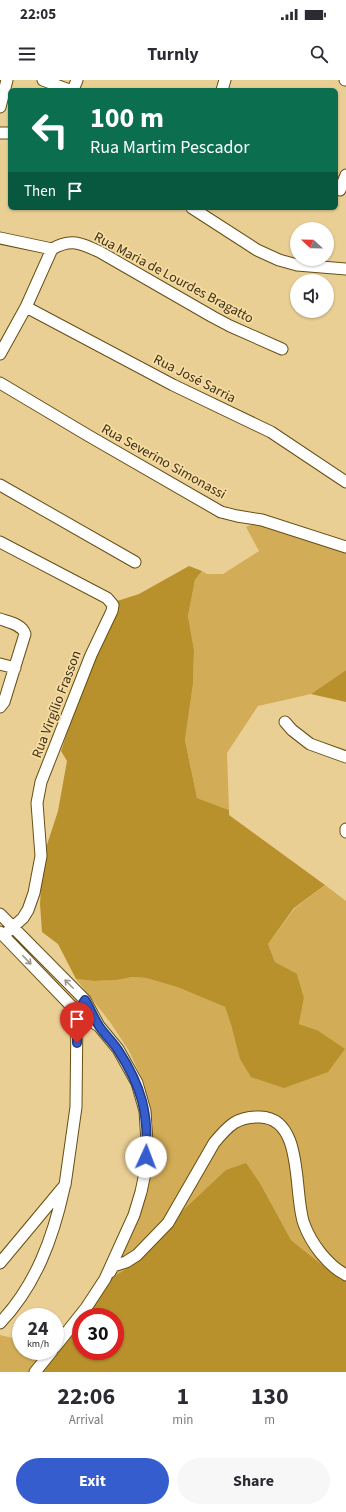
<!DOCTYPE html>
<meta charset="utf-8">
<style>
:root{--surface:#fff;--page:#f7f7f7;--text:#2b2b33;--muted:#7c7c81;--accent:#365dce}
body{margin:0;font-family:"Source Sans 3",sans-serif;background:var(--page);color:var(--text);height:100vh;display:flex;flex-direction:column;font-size:15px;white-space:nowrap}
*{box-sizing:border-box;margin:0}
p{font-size:13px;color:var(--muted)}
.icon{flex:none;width:22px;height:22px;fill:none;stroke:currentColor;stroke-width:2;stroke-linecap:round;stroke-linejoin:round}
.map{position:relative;height:1292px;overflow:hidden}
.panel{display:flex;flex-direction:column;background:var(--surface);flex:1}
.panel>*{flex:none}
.top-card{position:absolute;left:8px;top:8px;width:330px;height:122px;border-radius:6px;box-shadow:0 1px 3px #0004;background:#0b6e4f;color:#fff;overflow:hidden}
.needle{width:26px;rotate:292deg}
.buttons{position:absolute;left:290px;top:142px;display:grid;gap:8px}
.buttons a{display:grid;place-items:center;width:44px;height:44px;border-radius:50%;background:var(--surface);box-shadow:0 1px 3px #0004;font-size:20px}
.speed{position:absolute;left:12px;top:1228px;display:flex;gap:8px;font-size:20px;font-weight:700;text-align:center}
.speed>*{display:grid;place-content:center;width:52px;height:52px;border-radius:50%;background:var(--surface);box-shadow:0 1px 3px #0004;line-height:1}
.speed small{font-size:10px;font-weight:400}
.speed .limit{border:6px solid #d22;background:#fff;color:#111}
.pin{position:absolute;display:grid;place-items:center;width:34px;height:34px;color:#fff;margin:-41px -17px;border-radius:50% 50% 50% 0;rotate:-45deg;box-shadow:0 0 4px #0007}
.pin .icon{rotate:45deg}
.me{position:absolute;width:44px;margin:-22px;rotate:2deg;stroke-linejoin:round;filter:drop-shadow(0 0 3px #0008)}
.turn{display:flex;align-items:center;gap:14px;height:84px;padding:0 16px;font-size:18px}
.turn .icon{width:52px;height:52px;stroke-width:2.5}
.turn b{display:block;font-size:28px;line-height:34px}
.then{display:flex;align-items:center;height:38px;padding:0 16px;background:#0003;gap:8px;font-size:15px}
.eta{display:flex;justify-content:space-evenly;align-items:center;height:68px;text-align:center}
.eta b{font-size:24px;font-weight:700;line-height:28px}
.primary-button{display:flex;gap:8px;margin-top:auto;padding:8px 16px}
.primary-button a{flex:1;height:46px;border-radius:24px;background:var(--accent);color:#fff;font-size:16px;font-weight:700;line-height:46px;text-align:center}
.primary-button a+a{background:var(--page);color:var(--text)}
.status{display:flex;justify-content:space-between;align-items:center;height:28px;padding:0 20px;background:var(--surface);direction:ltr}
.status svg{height:11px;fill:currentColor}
header{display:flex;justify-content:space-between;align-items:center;height:52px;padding:0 16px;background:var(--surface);font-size:18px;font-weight:700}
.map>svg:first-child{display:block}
.green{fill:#d2ac57}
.forest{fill:#b8902c}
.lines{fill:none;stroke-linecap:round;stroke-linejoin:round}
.street-casing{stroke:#674f14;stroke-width:13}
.street{stroke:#fff;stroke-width:11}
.oneway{stroke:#9e988c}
.route-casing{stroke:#233c86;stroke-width:10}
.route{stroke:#365dce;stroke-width:7}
.labels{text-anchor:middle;stroke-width:3.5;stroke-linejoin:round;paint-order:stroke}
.street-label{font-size:14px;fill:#3c311a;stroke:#f7dca2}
</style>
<div class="status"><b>22:05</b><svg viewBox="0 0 49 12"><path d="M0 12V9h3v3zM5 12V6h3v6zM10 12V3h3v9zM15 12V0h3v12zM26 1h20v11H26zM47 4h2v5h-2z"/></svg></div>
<header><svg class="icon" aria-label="menu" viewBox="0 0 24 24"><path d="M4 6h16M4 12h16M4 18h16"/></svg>Turnly<svg class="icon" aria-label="search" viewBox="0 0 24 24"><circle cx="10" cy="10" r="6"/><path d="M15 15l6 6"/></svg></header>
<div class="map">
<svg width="346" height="1292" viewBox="0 0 346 1292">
<rect width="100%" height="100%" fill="#eacf95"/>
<!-- green -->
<path class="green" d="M268,437L346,464V590L311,614L258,626L227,673L229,730L197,718L185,660L193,604L194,570L188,536L195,500L202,491L207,494H223L259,471L246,447Z
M325,805L346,821V1201L341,1200L291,1160L260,1103L246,1084L177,1136L132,1185L110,1199L118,1185L146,1116L153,1044L144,1003L129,971L110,942L76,899L94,901L117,900L132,897L146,898L177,907L225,927L232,948L317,950L299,944L304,918L297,895L275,882L268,864L295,828Z
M0,1255L21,1260V1271H55L60,1268L42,1292H0Z"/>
<!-- forest -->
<path class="forest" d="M189,486L202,491L195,500L188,536L194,570L193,604L185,660L197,718L229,730V735L325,805L294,828L268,864L275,882L297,894L304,918L299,944L317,950L345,969L328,992L284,1008L251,997L240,979L232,948L225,927L177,907L146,898L132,897L117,900L94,901L76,899L58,864L42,852L40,824L43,777L58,731L67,681L61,671L111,523L139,514Z
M346,590V622L311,614Z
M246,1083L260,1103L291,1160L341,1200L346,1201V1292H42L81,1241V1271H115V1237H84L110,1199L132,1185L177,1136L226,1090Z"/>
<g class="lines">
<defs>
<path id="street" d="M43,0L69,10
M345,0H346
M73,10L77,0
M222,10L225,0
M0,27L7,0
M0,53H10
M340,110L346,95
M192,128L257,170L279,180L297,185L346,189
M0,158L52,169
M52,169C71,158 81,163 100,172L213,237L230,246L282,269
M26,227L173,305L271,352L346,402
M0,274L26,227L52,169
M0,303L89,356L221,432L237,436L262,440L346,467
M0,405L135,482
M0,462L107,518L113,525L112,531L91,575L41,702L37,723L41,776L34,813L28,830L23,838L4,855
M0,539C8,542 22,544 25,554L4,622L0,627
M0,584L15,588
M285,642L292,650L310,664L346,677
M346,749V752
M0,834L85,920L99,946L118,969L137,1003L145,1031L147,1062L145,1093L141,1112L134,1135L105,1199L86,1228L55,1267
M0,852L77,932L99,946
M0,1183L65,1105L76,1027L77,932L85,920
M110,1192L113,1186L126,1182L137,1175L168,1143L214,1063C228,1046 237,1036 260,1037C305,1038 293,1115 304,1144C311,1163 327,1185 346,1195
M0,1243C36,1205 53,1158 64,1108
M35,1292L52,1271"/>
</defs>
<!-- street casing -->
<use href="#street" class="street-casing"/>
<!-- street -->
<use href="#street" class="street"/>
</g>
<!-- one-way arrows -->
<defs><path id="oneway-shaft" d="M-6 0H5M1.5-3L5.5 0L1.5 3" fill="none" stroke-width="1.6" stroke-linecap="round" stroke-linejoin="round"/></defs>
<g class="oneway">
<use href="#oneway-shaft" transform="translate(27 880) rotate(46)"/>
<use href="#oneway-shaft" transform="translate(69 904) rotate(-135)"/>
</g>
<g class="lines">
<defs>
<path id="route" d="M77,963V932L85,920C90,928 94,938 99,946C105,955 113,962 118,970C142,1007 149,1034 146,1077"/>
</defs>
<!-- route casing -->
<use href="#route" class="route-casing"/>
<!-- route -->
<use href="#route" class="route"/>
</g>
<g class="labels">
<!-- street labels -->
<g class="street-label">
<text transform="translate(174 197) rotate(28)" y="5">Rua Maria de Lourdes Bragatto</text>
<text transform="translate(195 298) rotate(27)" y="5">Rua José Sarria</text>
<text transform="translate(164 381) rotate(29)" y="5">Rua Severino Simonassi</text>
<text transform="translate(56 624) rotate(-69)" y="5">Rua Virgílio Frasson</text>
</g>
</g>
</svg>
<div class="buttons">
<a><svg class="needle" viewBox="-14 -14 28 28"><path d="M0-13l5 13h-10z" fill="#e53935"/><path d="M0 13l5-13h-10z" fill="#7c7c81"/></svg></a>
<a><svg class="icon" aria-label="sound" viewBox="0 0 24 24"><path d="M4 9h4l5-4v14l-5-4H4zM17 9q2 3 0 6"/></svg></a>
</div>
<div class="speed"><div>24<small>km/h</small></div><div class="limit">30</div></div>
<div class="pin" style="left:77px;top:963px;background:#d93025"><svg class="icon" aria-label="arrive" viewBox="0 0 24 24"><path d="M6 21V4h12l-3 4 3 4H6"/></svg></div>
<svg class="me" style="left:146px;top:1077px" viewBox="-20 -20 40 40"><circle r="19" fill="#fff"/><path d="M0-13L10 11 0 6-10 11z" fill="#365dce"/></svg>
<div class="top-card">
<div class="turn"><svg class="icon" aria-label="left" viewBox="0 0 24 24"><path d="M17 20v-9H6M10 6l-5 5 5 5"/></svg><div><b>100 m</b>Rua Martim Pescador</div></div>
<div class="then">Then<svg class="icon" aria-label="arrive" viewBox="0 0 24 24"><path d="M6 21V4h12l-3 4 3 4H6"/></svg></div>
</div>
</div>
<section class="panel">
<div class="eta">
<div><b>22:06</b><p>Arrival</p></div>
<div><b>1</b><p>min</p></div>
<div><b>130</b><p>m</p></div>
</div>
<div class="primary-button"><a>Exit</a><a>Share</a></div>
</section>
